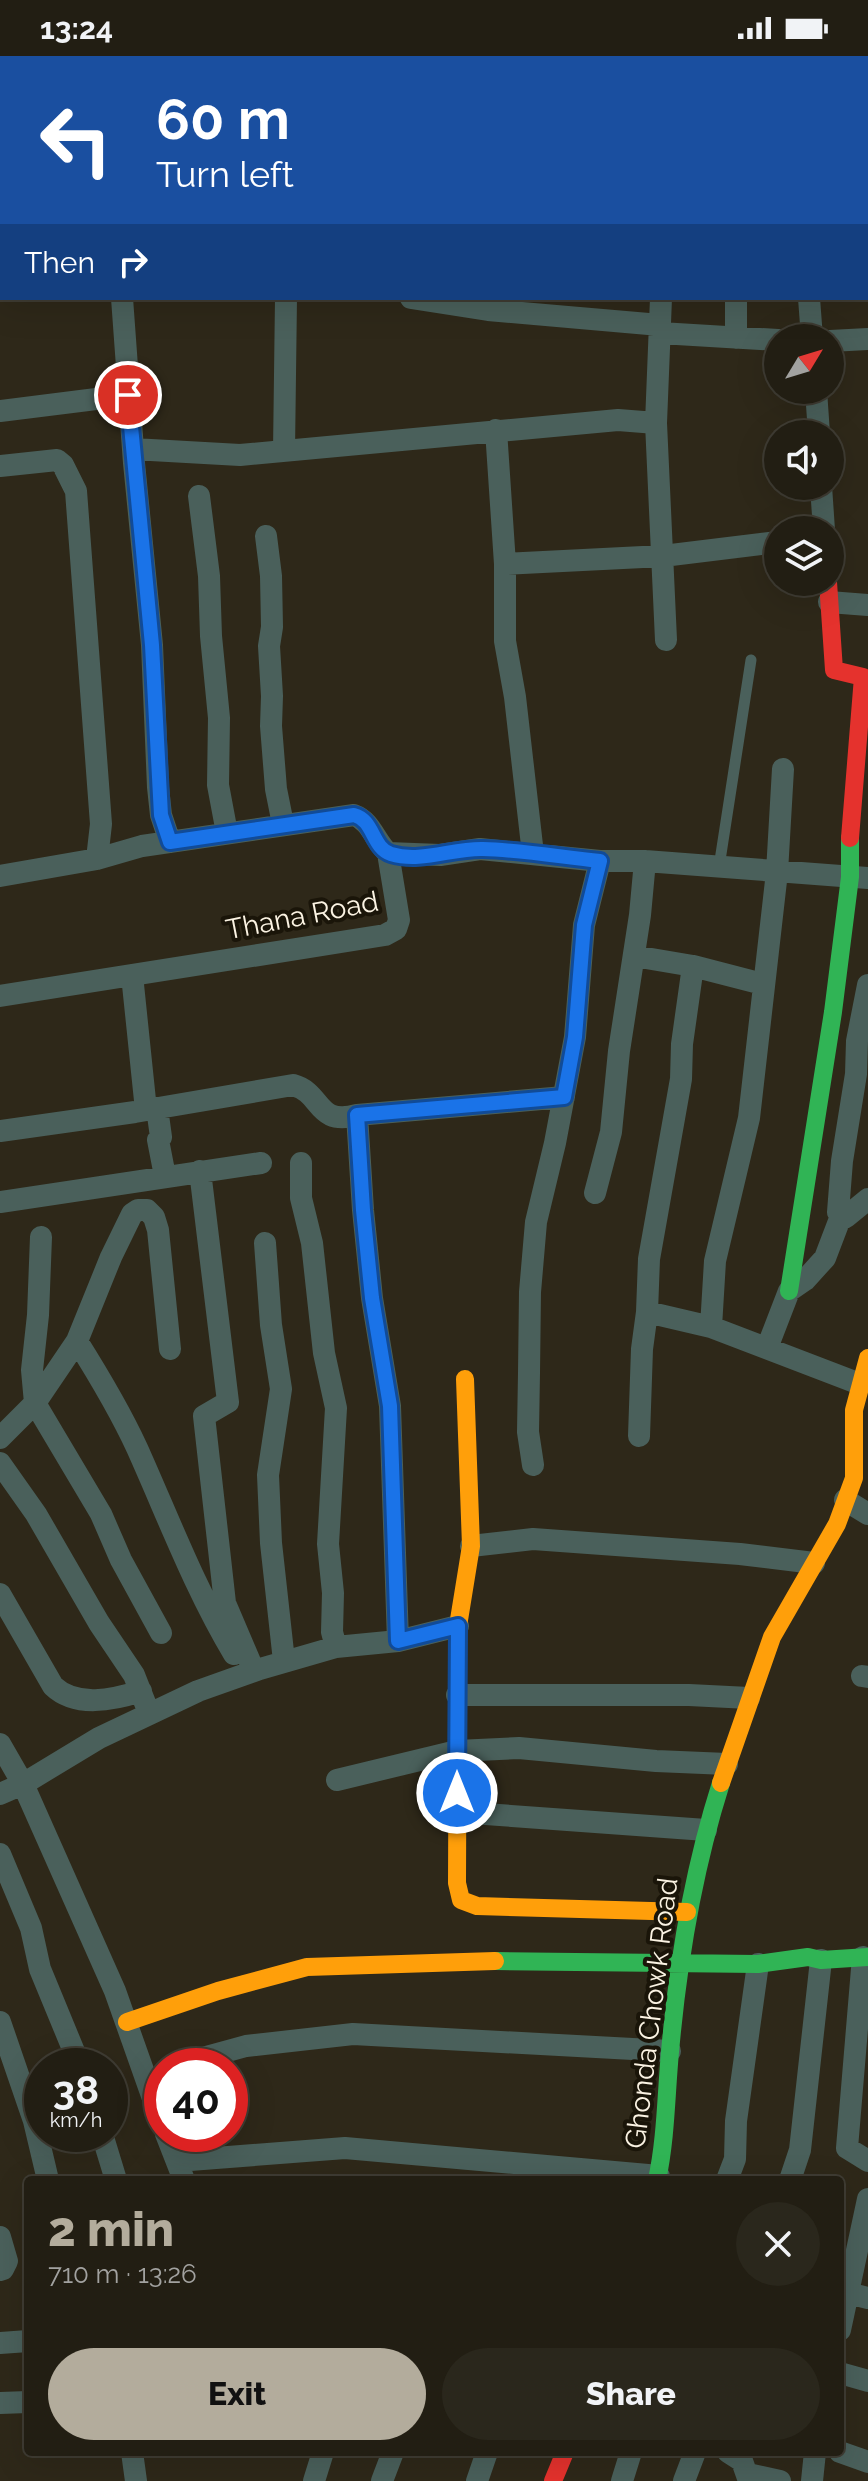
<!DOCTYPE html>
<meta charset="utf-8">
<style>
:root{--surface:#221e13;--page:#2a271c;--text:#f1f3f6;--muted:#a2a2a0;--line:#3f3c33;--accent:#b3ac9c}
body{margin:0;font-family:Raleway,sans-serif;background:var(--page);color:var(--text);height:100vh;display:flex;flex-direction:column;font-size:30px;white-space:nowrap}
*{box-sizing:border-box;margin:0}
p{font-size:26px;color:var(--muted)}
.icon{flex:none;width:44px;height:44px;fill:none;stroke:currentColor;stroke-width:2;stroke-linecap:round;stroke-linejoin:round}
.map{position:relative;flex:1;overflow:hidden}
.side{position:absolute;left:24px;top:2120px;width:820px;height:280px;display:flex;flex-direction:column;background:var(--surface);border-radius:8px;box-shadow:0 8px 32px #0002,0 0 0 2px var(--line)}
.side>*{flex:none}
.banner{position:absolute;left:0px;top:0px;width:868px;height:244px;box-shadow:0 8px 32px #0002,0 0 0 2px var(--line);background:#1a4fa0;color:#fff;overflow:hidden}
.needle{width:52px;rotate:52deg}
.fabs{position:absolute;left:764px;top:268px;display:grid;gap:16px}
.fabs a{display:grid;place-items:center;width:80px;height:80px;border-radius:50%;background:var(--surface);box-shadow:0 8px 32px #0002,0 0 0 2px var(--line);font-size:40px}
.speed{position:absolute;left:24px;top:1992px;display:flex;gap:16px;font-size:40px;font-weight:700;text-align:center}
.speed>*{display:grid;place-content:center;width:104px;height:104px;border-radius:50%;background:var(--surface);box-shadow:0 8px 32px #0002,0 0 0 2px var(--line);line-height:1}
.speed small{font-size:20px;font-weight:400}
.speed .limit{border:12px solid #d22;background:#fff;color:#111}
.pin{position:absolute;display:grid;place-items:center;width:68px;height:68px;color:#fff;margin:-34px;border:4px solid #fff;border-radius:50%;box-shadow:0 2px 8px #0007}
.me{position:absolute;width:88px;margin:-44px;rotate:0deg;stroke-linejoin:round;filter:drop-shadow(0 0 6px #0008)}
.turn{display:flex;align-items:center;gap:28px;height:168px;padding:0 24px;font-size:36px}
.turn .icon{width:104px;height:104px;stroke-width:2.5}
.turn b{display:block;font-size:56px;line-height:68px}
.then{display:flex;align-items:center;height:76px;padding:0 24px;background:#0003;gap:16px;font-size:30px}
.round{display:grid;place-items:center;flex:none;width:84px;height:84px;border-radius:42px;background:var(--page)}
.summary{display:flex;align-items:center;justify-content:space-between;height:136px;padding:0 24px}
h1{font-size:48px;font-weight:800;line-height:60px;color:var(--accent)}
.cta{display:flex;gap:16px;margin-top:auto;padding:16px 24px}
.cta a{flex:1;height:92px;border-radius:48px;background:var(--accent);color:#111;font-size:32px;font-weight:800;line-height:92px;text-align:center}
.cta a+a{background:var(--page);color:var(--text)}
.status{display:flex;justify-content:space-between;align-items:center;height:56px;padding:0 40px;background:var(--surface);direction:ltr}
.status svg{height:22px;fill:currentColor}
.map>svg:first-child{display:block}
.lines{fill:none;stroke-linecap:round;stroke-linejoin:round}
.lane{stroke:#4a605b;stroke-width:11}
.street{stroke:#4a605b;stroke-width:22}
.fast{stroke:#30b455;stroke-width:18}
.slow{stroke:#ff9f0a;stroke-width:18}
.jam{stroke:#e5322d;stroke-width:18}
.route-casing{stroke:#114b97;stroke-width:20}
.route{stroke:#1a73e8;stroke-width:14}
.labels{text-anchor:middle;stroke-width:8;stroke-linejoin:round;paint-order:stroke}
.street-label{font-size:28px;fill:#fbf3e3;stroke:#1a1509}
</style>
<div class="status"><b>13:24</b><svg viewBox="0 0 49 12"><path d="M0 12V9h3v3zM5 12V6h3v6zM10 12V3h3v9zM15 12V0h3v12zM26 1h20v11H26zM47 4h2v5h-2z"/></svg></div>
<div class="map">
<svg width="868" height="2425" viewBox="0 0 868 2425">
<rect width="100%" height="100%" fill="#2e2819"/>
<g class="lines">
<!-- lane -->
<path class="lane" d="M719,811L751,604"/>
<!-- street -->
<path class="street" d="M171,0V2
M25,2V0
M804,2V0
M866,11L867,0
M0,55H2
M0,151L2,152
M866,157L868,168
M0,222L2,223
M122,242L134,407L152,589L158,731L161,759L170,786
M411,242L488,254L660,269
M661,242L656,367L666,584
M736,242V282
M809,242L812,282
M660,277L778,284
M830,285L868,283
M816,334L819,378
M0,355L128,339
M496,374L505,508V585L515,641L533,798
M133,393L240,399L618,364L656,367
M284,395L286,242
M0,410L57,404L63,409L76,435L101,768L97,803
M821,430L824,474
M199,440L209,520L211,580L219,662L218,729L227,777
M266,480L271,520L272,571L269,590L272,640L271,670L276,733L283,768
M505,508L663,500L778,486
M829,546L868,549
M388,797L440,799L480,793L600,805H645L868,822
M0,820L97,803L142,790L354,759C371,765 375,785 388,797
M634,900L693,910L763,928
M132,919L146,1054
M868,929L857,985L856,1018L842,1105L838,1156L846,1161L868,1143
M0,940L385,879L396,873L399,864L388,797
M157,1052L161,1081L158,1084L165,1120
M357,1059L363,1154L372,1242L390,1350L398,1585
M0,1075L135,1056L293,1029C323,1037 315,1070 357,1059L564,1041
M301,1107V1142L312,1187L324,1297L336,1352L328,1488L333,1537L332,1576L336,1591
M200,1115L228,1346L204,1360L225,1547L254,1615
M595,1137L611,1076L619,995L640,859L645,805
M0,1146L261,1107
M41,1181L38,1259L32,1314L35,1347L101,1458L121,1504L161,1577
M265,1187L271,1269L281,1333L268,1419L271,1487L284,1605
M647,1256L711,1271L860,1328
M711,1271L715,1205L749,1062L777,816L783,713
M77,1285C99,1320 120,1355 137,1392C168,1461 195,1533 234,1598
M767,1292L789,1235L805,1224L825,1202L841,1160
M639,1380L642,1293L647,1256L649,1203L681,1023L682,988L693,910
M0,1382L35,1347L77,1285L111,1201L132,1158L138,1154H147L154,1161L158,1174L170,1293
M0,1407L36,1458L99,1567L134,1619L149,1657
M533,1409L528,1376L529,1317L530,1236L536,1166L555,1087L575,981L584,869L600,805
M845,1444L868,1458
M471,1490L533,1483L740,1498L814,1507
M0,1538L53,1630C76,1652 113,1644 141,1635
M862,1620L868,1621
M457,1639H689L749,1642
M0,1688L23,1728L115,1935L162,2068
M337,1724L457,1695L519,1692L656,1705L727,1708
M0,1738L23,1728L99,1682L198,1635L260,1613L336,1591L398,1585L458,1570
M457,1756L706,1774
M0,1798L31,1872L40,1913L80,2010
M863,1901L847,2092L868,2105
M0,1966L34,2065L48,2124
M173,2010L246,1990L353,1978L670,1995
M102,2078L116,2124
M166,2078L184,2124
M177,2105L345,2092L659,2120
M727,2124L735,2103L736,2065L758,1908
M790,2124L800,2094L821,1904
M0,2181L7,2205L3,2213L0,2214
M848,2237L868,2242
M840,2274L868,2143
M0,2287L28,2285
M840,2317L868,2325
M0,2347L28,2346
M132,2396L136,2425
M728,2396L742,2405L749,2425
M840,2396L868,2406
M748,2418L780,2425
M314,2425L323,2396
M382,2425L393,2396
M477,2425L487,2396
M622,2425L631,2396
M684,2425L695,2396
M812,2425L815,2396"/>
<!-- fast -->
<path class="fast" d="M789,1235L833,956L850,821V782
M495,1905L758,1908L808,1901L821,1904L868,1901
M657,2124C666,2082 666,2039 670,1996C678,1905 693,1815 721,1727"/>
<!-- slow -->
<path class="slow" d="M465,1323L471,1490L458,1570L457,1827L461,1844L477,1850L687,1856
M721,1727L772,1581L837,1468L854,1422V1354L868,1302
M127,1966L218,1935L307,1911L495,1905"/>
<!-- jam -->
<path class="jam" d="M828,526L834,614L863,621L850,782
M553,2425L565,2396"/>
</g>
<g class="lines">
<defs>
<path id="route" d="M128,339L152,589L161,759L170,786L354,759C374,764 372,792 391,798C421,807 453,792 483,793C522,794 561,801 600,805L584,869L575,981L564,1041L357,1059L363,1154L372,1242L390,1350L398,1585L458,1570L457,1737"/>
</defs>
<!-- route casing -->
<use href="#route" class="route-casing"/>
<!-- route -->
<use href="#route" class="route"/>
</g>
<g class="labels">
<!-- street labels -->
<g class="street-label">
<text transform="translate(302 859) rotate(-11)" y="10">Thana Road</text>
<text transform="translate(651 1957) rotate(-83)" y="10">Ghonda Chowk Road</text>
</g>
</g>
</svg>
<div class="fabs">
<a><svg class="needle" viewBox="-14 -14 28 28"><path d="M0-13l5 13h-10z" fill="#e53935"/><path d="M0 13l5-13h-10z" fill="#a2a2a0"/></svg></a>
<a><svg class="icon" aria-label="sound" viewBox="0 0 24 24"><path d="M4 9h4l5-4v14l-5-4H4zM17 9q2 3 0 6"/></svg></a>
<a><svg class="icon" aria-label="layers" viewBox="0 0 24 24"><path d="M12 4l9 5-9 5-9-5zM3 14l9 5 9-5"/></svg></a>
</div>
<div class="speed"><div>38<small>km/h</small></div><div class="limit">40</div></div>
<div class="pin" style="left:128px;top:339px;background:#d93025"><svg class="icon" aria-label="arrive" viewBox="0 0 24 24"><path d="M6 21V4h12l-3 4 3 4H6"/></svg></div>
<svg class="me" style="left:457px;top:1737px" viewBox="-20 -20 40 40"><circle r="17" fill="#1a73e8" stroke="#fff" stroke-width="3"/><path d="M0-11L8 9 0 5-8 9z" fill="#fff"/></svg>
<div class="banner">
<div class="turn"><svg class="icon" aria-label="left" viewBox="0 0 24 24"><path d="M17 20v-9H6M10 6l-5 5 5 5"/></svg><div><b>60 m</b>Turn left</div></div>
<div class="then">Then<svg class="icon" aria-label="right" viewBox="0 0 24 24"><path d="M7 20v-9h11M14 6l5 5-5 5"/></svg></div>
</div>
<section class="side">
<div class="summary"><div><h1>2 min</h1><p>710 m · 13:26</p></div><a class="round"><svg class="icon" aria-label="close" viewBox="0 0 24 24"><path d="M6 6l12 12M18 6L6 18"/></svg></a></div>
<div class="cta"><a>Exit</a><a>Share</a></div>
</section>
</div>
